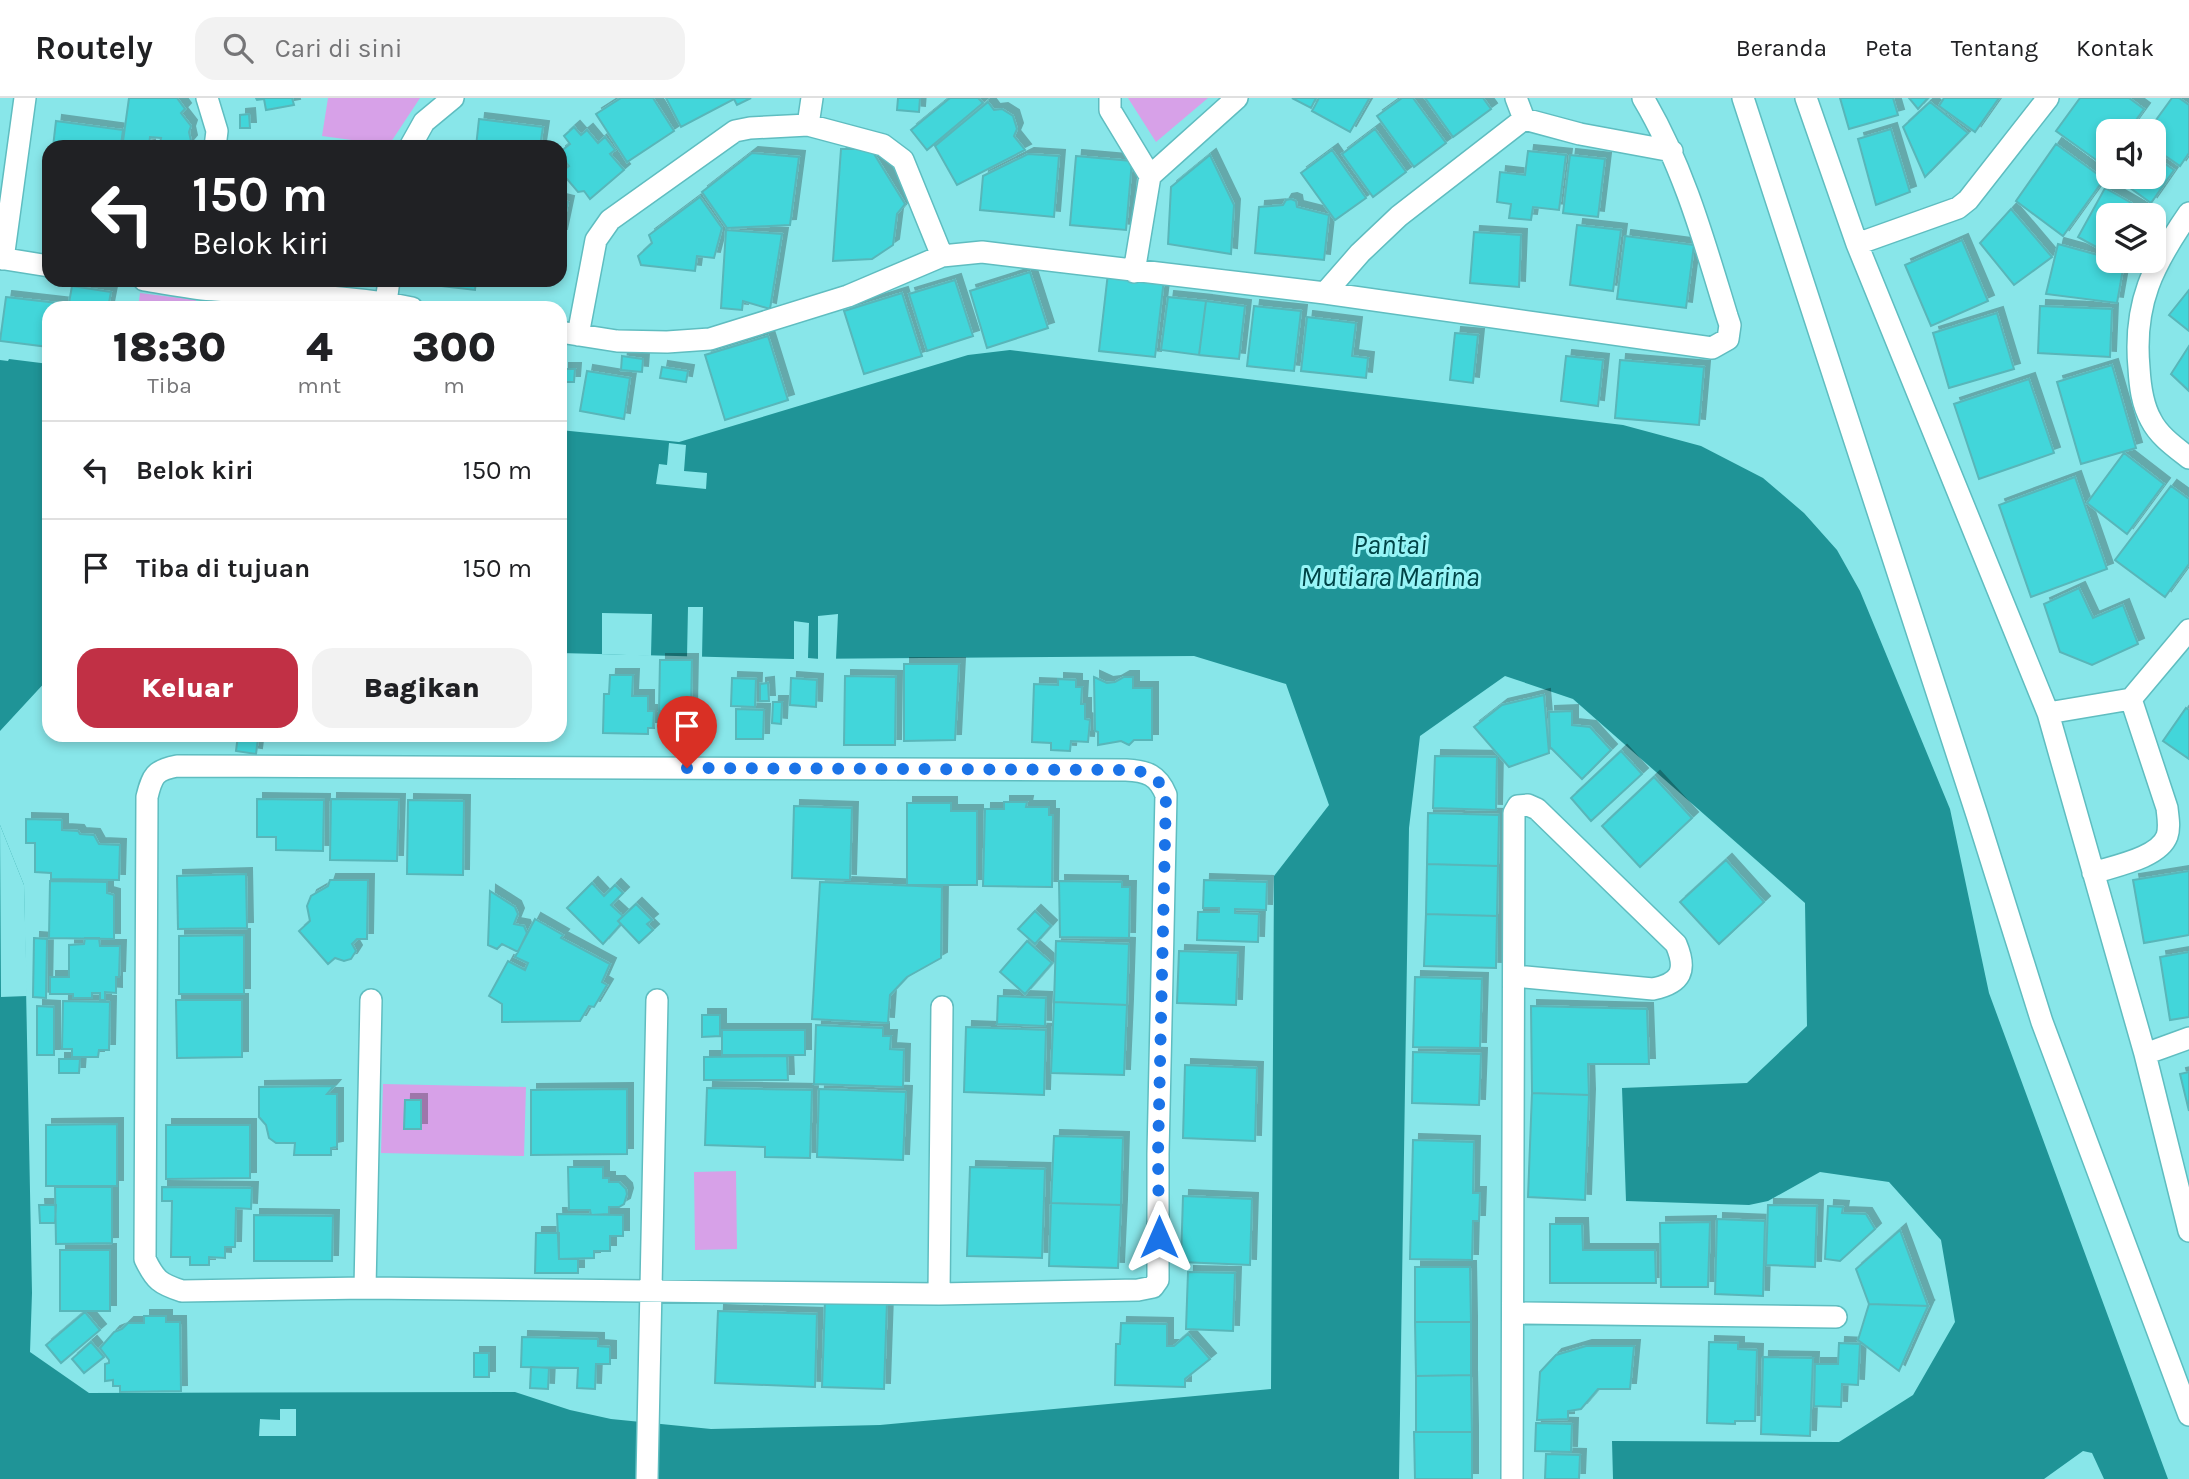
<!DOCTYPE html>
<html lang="id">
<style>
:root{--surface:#fff;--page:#f2f2f2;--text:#202124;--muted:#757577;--line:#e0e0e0;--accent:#c13045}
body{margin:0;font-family:Karla,sans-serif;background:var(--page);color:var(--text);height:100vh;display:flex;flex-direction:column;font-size:26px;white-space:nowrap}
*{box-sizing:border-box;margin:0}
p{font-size:23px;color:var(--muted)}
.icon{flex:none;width:38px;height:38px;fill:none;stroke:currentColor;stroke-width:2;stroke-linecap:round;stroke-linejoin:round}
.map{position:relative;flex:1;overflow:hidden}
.side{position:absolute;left:42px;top:203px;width:525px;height:441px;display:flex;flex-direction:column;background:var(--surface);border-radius:21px;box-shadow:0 4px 10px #0003}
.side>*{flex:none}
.hud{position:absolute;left:42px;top:42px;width:525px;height:147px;border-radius:21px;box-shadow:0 4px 10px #0003;background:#202124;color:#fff;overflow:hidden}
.fabs{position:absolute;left:2096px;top:21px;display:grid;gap:14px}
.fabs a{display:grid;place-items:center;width:70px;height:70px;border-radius:14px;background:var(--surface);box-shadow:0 4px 10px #0003;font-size:35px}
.pin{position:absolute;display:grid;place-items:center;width:60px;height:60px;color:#fff;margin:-72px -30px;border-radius:50% 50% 50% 0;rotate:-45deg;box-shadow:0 0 7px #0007}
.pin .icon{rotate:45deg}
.me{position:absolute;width:77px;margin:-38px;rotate:0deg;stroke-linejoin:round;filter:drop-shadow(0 0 5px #0008)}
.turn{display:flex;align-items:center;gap:24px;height:147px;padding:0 35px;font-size:32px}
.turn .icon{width:91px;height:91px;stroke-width:2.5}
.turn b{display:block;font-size:49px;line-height:60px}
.eta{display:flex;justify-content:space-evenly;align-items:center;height:119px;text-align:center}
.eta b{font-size:42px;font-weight:800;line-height:49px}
.button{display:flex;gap:14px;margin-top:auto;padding:14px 35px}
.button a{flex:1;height:80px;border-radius:21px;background:var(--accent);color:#fff;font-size:28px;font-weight:800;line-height:80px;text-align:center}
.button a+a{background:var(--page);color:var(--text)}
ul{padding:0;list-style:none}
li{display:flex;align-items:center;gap:21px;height:98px;padding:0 35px;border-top:2px solid var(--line)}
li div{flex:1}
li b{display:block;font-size:26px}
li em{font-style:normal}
header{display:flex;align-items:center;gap:42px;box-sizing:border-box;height:98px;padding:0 35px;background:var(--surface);border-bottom:2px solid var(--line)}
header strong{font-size:33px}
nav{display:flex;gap:38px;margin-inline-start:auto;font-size:24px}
.search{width:490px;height:63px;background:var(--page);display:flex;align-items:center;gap:18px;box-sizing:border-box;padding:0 24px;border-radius:21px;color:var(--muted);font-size:26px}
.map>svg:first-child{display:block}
.green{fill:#d7a1e8}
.water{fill:#1f9497}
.pier{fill:#88e6e9}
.building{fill:#42d6da;stroke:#58b6b9;stroke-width:2;filter:url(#shadow)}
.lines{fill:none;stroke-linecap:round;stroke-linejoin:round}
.street-casing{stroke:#5fbdc0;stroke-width:24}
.street{stroke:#fff;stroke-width:21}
.route{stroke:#1a73e8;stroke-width:12;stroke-dasharray:0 21.6}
.labels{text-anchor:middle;stroke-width:6;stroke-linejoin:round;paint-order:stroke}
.water-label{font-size:28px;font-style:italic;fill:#004447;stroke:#96f4f6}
</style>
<header>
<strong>Routely</strong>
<div class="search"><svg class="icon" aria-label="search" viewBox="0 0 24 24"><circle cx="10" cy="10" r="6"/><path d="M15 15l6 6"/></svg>Cari di sini</div>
<nav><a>Beranda</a><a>Peta</a><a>Tentang</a><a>Kontak</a></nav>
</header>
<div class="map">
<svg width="2189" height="1381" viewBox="0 0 2189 1381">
<defs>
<filter id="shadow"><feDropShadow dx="6" dy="-6" stdDeviation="0" flood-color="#0004"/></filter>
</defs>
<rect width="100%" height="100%" fill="#88e6e9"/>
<!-- green -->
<path class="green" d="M328,0H420L389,47L322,38Z
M1128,0H1208L1156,44Z
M140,195L196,202L195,210H138Z
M383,986L526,989L524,1058L381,1055Z
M736,1073L737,1151L695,1152L694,1074Z"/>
<!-- water -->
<path class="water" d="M1010,252L1623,327L1701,348L1763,380L1804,415L1837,452L1860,493L1950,711L1989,895L2168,1381H2104L2092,1355L2083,1353L2044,1381H1613L1612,1343L1839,1344L1913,1297L1955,1224L1941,1142L1889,1084L1820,1074L1768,1103L1749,1107L1626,1103L1622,990L1747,985L1807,928L1805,805L1573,601L1505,578L1420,638L1409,730L1399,1381H0V727L24,787L32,1195L30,1254L89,1295L515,1294L570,1312L611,1321L711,1331L880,1327L1271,1291L1274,778L1329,707L1286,586L1194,558L794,561L560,555V332L679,344L968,257Z
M9,261L49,266V580L0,633V262L8,263Z"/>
<!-- pier -->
<path class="pier" d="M669,345L686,347L684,373L707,375L706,391L656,386L659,366L667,367Z
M688,509H703L702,560L687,559Z
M602,515L652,516L651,558L602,556Z
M838,516L836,561H794V523L809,525L808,560L818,561V518Z
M0,727L24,787L27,898L1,899Z
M280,1311H296V1338H259L260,1321L280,1322Z"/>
<!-- building -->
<path class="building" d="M129,0H177L185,11L181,15L191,28L189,34L191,43L186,49L160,46L161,40L150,39L149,47L123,43Z
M256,0H292L294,7L266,12L264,1L257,2Z
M621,0H653L674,33L627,64L596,16Z
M666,0H751L737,7L734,1L681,29Z
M898,0H920L919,14L897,12Z
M950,0H978L983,5L927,52L911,32Z
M1292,0H1316L1311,10Z
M1319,0H1367L1369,1L1350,34L1312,13Z
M1402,0H1413L1446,45L1414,69L1377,18Z
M1425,0H1483L1491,11L1453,39Z
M1840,0H1893L1898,17L1849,31Z
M1909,0H1928L1918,11Z
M1944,0H1999L1975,34L1939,8Z
M2080,0H2129L2144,11L2128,33H2109V60L2103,67L2056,33Z
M2172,0H2179L2189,7V55L2180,68L2154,50V33H2148Z
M988,4L994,12L1002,11L1013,18L1017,31L1014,38L1025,52L957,87L935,48Z
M1930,4L1968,35L1925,79L1903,29Z
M249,16L250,30H240V17Z
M479,21L543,29L540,49H476Z
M56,23L123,32L121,47L108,45V49H53Z
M574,29L581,37L587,32L598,45L605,39L615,52L610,56L624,72L590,101L584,93L578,94L561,74L569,68L560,57V54L570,46L564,38Z
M1375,31L1406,74L1373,99L1342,56Z
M1891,31L1910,94L1876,107L1858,41Z
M2056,46L2104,81L2063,138L2016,103Z
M841,51H871L905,106L897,116L893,147L872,161L833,163Z
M1332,52L1366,100L1335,122L1301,75Z
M1528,53L1566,57L1559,112L1533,109L1531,122L1509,120L1511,106L1497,104L1500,74L1525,77Z
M752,55L799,59L790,127L727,130L702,94Z
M1028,56L1059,58L1054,119L980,112L983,78Z
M1210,57L1234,107L1231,156L1168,146L1171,89Z
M1570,57L1605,61L1598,119L1563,115Z
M1076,58L1132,63L1126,132L1070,127Z
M2154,58L2174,72L2151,105L2115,79H2154Z
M2105,90L2142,111L2138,117H2109V156L2078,139Z
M700,99L722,130L714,160L697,158L695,173L641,167L638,158L652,145L649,137Z
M1291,101L1296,103L1297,109L1329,117L1324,162L1255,155L1259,109L1283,107L1286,102Z
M560,102L568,104L561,137H560Z
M2011,111L2052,159L2014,187L1980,145Z
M1577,127L1621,132L1613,193L1570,187Z
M726,132L782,136L770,211L743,203L742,212L721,210Z
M1474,134L1521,137L1519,189L1470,185Z
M1625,138L1694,147L1686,210L1617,201Z
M1962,142L1988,203L1931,228L1905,167Z
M2058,146L2109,160V163L2124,165L2117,205L2046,196Z
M1030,174L1048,230L987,250L970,193Z
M1108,175L1164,181L1155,259L1099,253Z
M424,182H476L475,192L423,186Z
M955,182L973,238L927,253L909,196Z
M72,188L111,194L108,210L69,205Z
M2189,192V233L2169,217Z
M902,195L922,258L864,276L844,213Z
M6,199L66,206V210H49V249L0,243Z
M1168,199L1206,203L1199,257L1161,252Z
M1206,203L1245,208L1239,261L1199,257Z
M1254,208L1301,213L1294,273L1247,268Z
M2040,208L2112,211L2110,259L2038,255Z
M1997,215L2014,271L1949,290L1933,235Z
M1307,219L1356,225L1352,258L1368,260L1366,280L1301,273Z
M1455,235L1478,237L1473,285L1450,282Z
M768,238L788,302L725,322L705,257Z
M2189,248V293L2171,276Z
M622,258L643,261L642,274L621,272Z
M1566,258L1603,262L1598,308L1561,303Z
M1620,262L1704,269L1699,327L1615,320Z
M2112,267L2136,350L2081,366L2057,284Z
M662,269L688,273L686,284L660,280Z
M563,271H575L574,284H563Z
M587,273L630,280L624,321L580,313Z
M2029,281L2054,355L1979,381L1954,306Z
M2124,355L2164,386L2127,436L2087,405Z
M2075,379L2107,471L2031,499L1999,407Z
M2171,388L2189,401V466L2165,499L2115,462Z
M2079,490L2093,520L2123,507L2138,546L2092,567L2060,554L2044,506Z
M660,562H692L691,613H659Z
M904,566H959L955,642L904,643Z
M610,577H633L632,598H648V613H654L653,630H648V636L603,635L604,596H609Z
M845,578L896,579L895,647H844Z
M1094,579L1107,585L1115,584L1124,579H1133V590H1152V642H1134L1129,647L1121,643L1098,647V634L1095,633Z
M732,580L756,581L755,609L731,608Z
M791,580L817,582L816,609L790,607Z
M1058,581L1076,582V589H1082L1081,606H1085V621L1090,622L1088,644L1071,643L1070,653L1051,652V645L1032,644L1034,586L1058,587Z
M768,585L769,603H760V586Z
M1544,597L1549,655L1509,669L1474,629L1502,607Z
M773,604H782L781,626L772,625Z
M2186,610L2189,612V661L2163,643Z
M736,611L764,612L763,641H736Z
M1572,613V627L1590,629L1611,652L1582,681L1550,649L1549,614Z
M659,614L680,615L679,631H659Z
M238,637L258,640L256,656L236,653Z
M279,637H349V642L279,641Z
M1621,653L1642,676L1591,723L1571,700Z
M1435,658L1497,659L1496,712L1433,710Z
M1654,679L1692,720L1640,769L1602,728Z
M257,701L324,702L323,753L276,752V739H257Z
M331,701L399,702L397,763L330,762Z
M408,702L464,703L463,777L407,776Z
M1004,704H1027L1026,709H1049V717H1053L1052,789L983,788L985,711H1004Z
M907,705H951V713H977V787H907Z
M794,708L852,710L850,782L792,780Z
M1428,715L1499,717L1498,768L1427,766Z
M26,721L62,722V732L78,733L80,736L94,737L99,746L120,747L119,782L51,781V775L35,774V745H26Z
M1726,762L1764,804L1719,846L1680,804Z
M1427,766L1498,768L1497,818L1426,816Z
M2189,773V837L2144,845L2133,782Z
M246,776L247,830L178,831L177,778Z
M330,782H368L367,841H357L352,846L356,853L351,861L344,863L335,860L328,866L299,833L310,823L307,808L311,798L328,788Z
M1204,782L1267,784L1266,812L1235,811V815L1259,816L1258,844L1197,842L1198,814H1219V810H1203Z
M50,783L107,784V795L114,797V841L49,840Z
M1059,783L1122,784V789H1130L1129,840L1060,839Z
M820,784L942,789L941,860L907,879L890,897L888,925L812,921Z
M592,785L604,798L615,787L623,795L611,807L623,818L618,823L621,826L603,846L567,810Z
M490,793L515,809L518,816L514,826L524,828L527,835L518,854L502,846L497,851L488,847Z
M636,806L652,822L647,826L653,832L639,845L618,823Z
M1035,813L1051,828L1035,846L1018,831Z
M1426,816L1497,818L1496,870L1424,868Z
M535,821L563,837L561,840L610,866L602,884L607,887L594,909L589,908L580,923L502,924V906L489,898L508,863L525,872L528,865L515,859Z
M244,837V896H179V838Z
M34,840L47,841L46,900L33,899Z
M85,840H99L100,848H120L119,879H116V895L105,894V902H100V895H92V900H73V896H50V879H69V847L84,846Z
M1027,843L1052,865L1025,896L1000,874Z
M1056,843L1129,846L1127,907L1054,904Z
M1179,853L1238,855L1236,907L1177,905Z
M2189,854V919L2170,922L2160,859Z
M1415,879L1482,881L1480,950L1413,949Z
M998,898L1046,900L1045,928L997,926Z
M176,902H242V959L177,960Z
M63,903L110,904L109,952H99L98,959H72V951H62Z
M1054,904L1127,907L1124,977L1051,975Z
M37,908L54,909V957H37Z
M1531,908L1647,911L1649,966H1588L1589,997L1532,995Z
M702,917H720V938L702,939Z
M816,927L883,930V938H891L890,951L904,952L903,989L814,986Z
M966,929L1046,932L1044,997L964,994Z
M722,932H805V957H722Z
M1413,954L1481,956L1479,1007L1412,1005Z
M787,958L788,982H704V959Z
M59,961H80L79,975H59Z
M1185,967L1257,970L1255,1043L1183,1040Z
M2189,974V1013L2180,976Z
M334,988L327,996H337V1049L331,1050V1057H294L295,1045H276L269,1040L266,1027L259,1019V989Z
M707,990L812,992L810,1060L765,1059V1049L705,1047Z
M627,991V1056L531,1057V992Z
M819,991L906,994L903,1062L817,1059Z
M1532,995L1589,997L1585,1102L1528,1099Z
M405,1002H421V1031H404Z
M117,1026V1088H46V1027Z
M166,1027H250V1080L166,1081Z
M1054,1038L1123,1040L1121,1107L1051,1105Z
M1413,1042L1474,1044L1473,1095H1480L1479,1123H1473L1472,1162L1410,1161Z
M568,1069H603V1080H609V1084H619L626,1091L627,1096L624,1106L619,1109H609V1116L591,1117L590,1112H569Z
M970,1069L1045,1071L1042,1160L967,1158Z
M55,1089H112V1145L56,1146Z
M162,1089L252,1090L251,1111L236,1110L235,1149H225V1160L209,1159V1167H190V1159H171L172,1103H162Z
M1183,1098L1252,1101L1250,1167L1181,1164Z
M1051,1105L1121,1107L1118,1170L1049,1168Z
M39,1107H56L55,1125H40Z
M1768,1107L1817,1108L1815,1169L1766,1167Z
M1828,1108L1843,1109L1842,1115L1866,1116L1875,1131L1840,1163L1825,1161Z
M557,1116L623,1117V1138H610V1153H594V1160L559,1161Z
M254,1117L333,1118L332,1163H254Z
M1717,1121L1765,1123L1763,1198L1715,1196Z
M1710,1124L1708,1189H1661L1660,1125Z
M1550,1126H1582L1583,1152H1655L1656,1185H1550Z
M1900,1132L1928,1208L1869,1206L1856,1171Z
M536,1135H559V1161H578V1175H535Z
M60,1152H110V1213H60Z
M1415,1169H1470L1471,1224H1415Z
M1188,1174L1235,1175L1233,1233L1186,1231Z
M825,1202L887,1204L884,1291L822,1289Z
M1869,1206L1928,1208L1899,1273L1858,1242Z
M718,1213L817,1216L815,1289L715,1285Z
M85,1214L100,1232L61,1265L46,1247Z
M144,1218H166V1224H180L181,1293L120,1294V1288H113V1282L105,1283V1266L109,1265V1262L100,1250L114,1234L122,1231L128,1225H144Z
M1415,1224H1471V1277L1416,1278Z
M1121,1225L1167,1226V1248H1174L1188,1236L1210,1261L1185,1281V1289L1115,1287L1116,1246H1120Z
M522,1239L598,1241V1248L610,1249V1266H596L595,1291L577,1290L578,1270L521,1269Z
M91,1244L104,1259L84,1275L72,1261Z
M1709,1244L1738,1245V1251L1757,1252L1755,1323H1735V1326L1707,1325Z
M1839,1245L1860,1246L1858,1287L1842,1286L1841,1309L1814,1308L1815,1266H1838Z
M1586,1248H1634L1630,1291H1598L1581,1311L1568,1313V1321L1537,1322L1540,1274L1556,1257Z
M474,1255H489V1279H474Z
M1763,1259L1813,1260L1810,1338L1761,1336Z
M531,1269L549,1270L548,1291L530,1290Z
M1471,1277L1472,1334H1416V1278Z
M1536,1325L1572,1326L1571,1354L1535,1353Z
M1414,1334H1472V1381H1415Z
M1546,1356L1580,1357L1579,1381H1545Z"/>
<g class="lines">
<defs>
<path id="street" d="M207,0L217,33L215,49
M1110,0V12L1150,78L1134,174
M1516,0L1524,21
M1743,0L1977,717L2042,924L2189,1317
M1806,0L1857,146L2048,615L2145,956L2189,1133
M808,27L812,0
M410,49L424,24L453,0
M1150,78L1237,0
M2189,115C2153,167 2133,205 2139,270C2140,288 2142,306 2151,322C2159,338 2175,349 2189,360
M1857,146L1958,110L1968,102L2048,0
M0,160L49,168
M3,161L25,0
M144,182C163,185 183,189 202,191C272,197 343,196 412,210
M1325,195L1360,155L1399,118L1524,21L1580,36L1672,53
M386,205L389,182
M560,234L617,243L667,244L710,241L848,198L942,158L982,154L1325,195L1712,250L1728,241L1730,227L1727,218C1704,143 1683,67 1643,0
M578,237L596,142L610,122L735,33L750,30L808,27L883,47L903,62L942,158
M2048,615L2131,601L2189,532
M177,668L1126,672C1147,673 1158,677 1166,697L1158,1056V1182L1153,1189L1138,1192L939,1196L365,1190L182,1193C160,1186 155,1182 145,1161L147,699C152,678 155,672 177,668Z
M2093,775C2114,768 2159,760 2167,738C2170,729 2168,720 2167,710L2131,601
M2145,956L2189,940
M365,1190L371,902
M939,1196L942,909
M1514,1215L1836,1219
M647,1381L657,902
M1512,1381L1514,715L1518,708L1528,707L1537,711L1676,846C1687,872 1682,885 1653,891L1515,878"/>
</defs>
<!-- street casing -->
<use href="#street" class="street-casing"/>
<!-- street -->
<use href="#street" class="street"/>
</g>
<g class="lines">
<!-- route -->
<path class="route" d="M687,670L1126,672C1147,673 1158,677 1166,697L1158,1056L1159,1139"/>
</g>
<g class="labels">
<!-- water labels -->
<g class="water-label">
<text x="1390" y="456">Pantai<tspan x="1390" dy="32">Mutiara Marina</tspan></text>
</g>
</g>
</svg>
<div class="fabs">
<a><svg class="icon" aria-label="sound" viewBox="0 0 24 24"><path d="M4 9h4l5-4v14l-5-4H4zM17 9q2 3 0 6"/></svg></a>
<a><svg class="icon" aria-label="layers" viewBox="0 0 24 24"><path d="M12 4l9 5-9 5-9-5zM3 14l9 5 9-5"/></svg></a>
</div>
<div class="pin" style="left:687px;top:670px;background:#d93025"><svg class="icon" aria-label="arrive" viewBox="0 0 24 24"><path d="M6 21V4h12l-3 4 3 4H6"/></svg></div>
<svg class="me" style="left:1159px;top:1139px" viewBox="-20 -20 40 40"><path d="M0-17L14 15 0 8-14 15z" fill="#1a73e8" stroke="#fff" stroke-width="4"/></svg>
<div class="hud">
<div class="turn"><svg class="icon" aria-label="left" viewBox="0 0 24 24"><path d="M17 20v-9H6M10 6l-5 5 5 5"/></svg><div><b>150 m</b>Belok kiri</div></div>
</div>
<section class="side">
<div class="eta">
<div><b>18:30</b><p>Tiba</p></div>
<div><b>4</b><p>mnt</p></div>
<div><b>300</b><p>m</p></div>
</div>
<ul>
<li><svg class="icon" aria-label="left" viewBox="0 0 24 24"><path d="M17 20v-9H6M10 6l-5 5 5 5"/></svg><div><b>Belok kiri</b></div><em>150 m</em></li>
<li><svg class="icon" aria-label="arrive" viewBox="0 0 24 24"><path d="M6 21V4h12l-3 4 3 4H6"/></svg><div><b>Tiba di tujuan</b></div><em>150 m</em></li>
</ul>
<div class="button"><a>Keluar</a><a>Bagikan</a></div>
</section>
</div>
